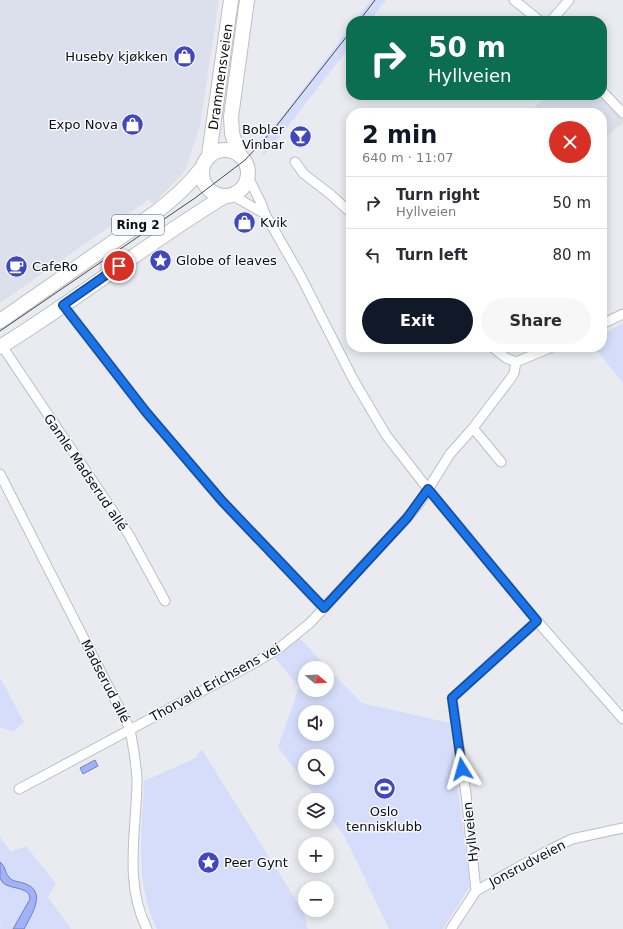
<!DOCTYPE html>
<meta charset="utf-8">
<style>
:root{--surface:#fff;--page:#f7f7f7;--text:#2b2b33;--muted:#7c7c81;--line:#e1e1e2;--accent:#111827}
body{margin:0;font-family:"DejaVu Sans",sans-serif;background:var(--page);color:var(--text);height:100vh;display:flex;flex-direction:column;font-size:15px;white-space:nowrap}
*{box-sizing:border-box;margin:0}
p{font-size:13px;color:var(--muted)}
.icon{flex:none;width:22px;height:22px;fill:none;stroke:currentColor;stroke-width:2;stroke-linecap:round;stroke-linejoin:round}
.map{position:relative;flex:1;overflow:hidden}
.panel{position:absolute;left:346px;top:108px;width:261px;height:244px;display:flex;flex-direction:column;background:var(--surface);border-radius:16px;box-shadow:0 2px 10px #0003}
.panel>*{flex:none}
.banner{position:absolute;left:346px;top:16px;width:261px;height:84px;border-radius:16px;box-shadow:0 2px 10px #0003;background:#0b6e4f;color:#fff;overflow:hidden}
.needle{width:26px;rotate:108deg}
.fabs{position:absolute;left:298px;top:661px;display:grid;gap:8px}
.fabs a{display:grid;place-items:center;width:36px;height:36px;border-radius:50%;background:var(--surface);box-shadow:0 2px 10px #0003;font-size:20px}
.pin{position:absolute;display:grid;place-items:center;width:34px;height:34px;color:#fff;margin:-17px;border:2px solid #fff;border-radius:50%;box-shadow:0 1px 4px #0007}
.me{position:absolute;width:44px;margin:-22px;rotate:352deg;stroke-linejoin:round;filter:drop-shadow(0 0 3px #0008)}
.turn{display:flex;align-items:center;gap:14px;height:84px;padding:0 16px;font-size:18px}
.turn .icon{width:52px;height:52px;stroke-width:2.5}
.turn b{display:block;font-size:28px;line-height:34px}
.round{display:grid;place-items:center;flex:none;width:42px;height:42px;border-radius:21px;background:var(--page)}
.headline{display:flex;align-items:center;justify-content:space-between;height:68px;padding:0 16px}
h1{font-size:24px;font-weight:700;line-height:30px;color:var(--accent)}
.action{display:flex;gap:8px;margin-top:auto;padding:8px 16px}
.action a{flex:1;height:46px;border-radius:24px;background:var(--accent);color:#fff;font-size:16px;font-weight:700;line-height:46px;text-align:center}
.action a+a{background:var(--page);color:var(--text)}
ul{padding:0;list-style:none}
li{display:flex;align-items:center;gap:12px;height:52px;padding:0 16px;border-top:1px solid var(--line)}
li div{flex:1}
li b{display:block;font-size:15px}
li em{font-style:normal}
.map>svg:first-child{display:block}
.built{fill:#dce0ec}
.green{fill:#d5ddfa;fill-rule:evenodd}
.water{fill:#a1b1fa;stroke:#7580b4}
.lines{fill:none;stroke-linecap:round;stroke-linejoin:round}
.minor-casing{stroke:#bdbfc3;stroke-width:11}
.primary-casing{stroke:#bdbfc3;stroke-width:16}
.minor{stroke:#fff;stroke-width:9}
.primary{stroke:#fff;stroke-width:14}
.tram{stroke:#49494c;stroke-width:1}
.route-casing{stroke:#114b97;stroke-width:10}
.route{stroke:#1a73e8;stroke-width:7}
.labels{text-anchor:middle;stroke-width:3;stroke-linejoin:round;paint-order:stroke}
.shield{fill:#f7f9fe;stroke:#545457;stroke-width:1}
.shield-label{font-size:12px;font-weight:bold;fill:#0e0e10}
.poi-label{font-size:13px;fill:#0e0e10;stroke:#f7f9fe;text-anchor:start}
.street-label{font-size:13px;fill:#0e0e10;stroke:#f7f9fe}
</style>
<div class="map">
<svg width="623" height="929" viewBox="0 0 623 929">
<rect width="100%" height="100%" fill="#eaebf1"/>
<!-- built -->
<path class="built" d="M0,0H219L200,125L185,171L153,204L148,200L0,303Z
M547,95H597L623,120V123L602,139V113H529Z"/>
<!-- green -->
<path class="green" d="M371,0H386L370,21H355Z
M351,26V45L279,138L264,155L262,153L264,151L258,146V144L280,119Z
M623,323V383L594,347H602V335Z
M300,638L327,668H305V690H327V668L362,703L450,723L470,886L443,929H389L345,837L327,813V800H318L278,747L299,687L275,658ZM305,712H327V734H305ZM305,756H327V778H305Z
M0,678L24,722L13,732L0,727Z
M202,750L304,913L308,929H157C134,883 142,830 144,781L196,758L199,752Z
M0,837L11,852L26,846L56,884L48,897L71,929H0L1,926L0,924Z"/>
<!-- water -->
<path class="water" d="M95,760L98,766L83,774L80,768Z
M0,862C7,868 4,872 9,877C13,882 17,881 23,883C48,890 32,914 24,929H13L30,899L29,894C21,885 4,890 0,878C0,873 0,866 0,862Z"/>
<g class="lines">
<defs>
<path id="minor" d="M514,0L540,21
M551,21L569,0
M602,91L623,113
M295,162L304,174L330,194L351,213
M248,177L261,203L265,214L300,275L353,379L386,435L428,489L537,621L623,719
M232,195L265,214
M63,305L146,412L222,501L324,608
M602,324L623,314
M2,346L129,535L165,601
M492,347L506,358L516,362L552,347
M473,428L501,462
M0,474L130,729C133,747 137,765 137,783C136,832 124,884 147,929
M19,789L251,665L278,649L310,623L407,518L420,502L450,454L473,428L511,378L514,373L516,362
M476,891L466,794L452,698L537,621
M451,929L476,891L549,850L572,839L623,828"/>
<g id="primary">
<circle cx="225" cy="173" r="23"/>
<path d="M238,153L232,133L231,117L247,0"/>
<path id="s1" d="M209,155L231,0"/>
<path d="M0,321L155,213C172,200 188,186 201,169"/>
<path d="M0,347C77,300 147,243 225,196"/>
</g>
</defs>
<!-- minor casing -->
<use href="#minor" class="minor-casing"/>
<!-- primary casing -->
<use href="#primary" class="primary-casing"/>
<!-- minor -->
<use href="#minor" class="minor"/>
<!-- primary -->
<use href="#primary" class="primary"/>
<!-- tram -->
<path class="tram" d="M359,21L375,0
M0,331L195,198L245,160L274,129L351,31"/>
</g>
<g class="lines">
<defs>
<path id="route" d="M119,266L63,305L146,412L222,501L324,608L407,518L428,489L537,621L452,698L462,769"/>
</defs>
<!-- route casing -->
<use href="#route" class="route-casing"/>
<!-- route -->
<use href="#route" class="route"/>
</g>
<!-- icons -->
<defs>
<symbol id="shop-disc" viewBox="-11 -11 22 22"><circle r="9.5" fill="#4048bc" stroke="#f7f9fe"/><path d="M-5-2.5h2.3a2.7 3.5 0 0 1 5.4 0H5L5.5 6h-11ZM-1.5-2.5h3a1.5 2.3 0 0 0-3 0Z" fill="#fff"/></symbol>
<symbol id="bar-disc" viewBox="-11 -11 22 22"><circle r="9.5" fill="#4048bc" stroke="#f7f9fe"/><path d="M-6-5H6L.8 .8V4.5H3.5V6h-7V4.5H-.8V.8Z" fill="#fff"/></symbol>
<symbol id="sight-disc" viewBox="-11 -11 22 22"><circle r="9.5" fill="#4048bc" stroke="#f7f9fe"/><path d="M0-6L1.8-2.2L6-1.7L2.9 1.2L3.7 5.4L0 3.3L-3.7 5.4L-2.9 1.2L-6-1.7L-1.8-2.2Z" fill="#fff"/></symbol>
<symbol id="cafe-disc" viewBox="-11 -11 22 22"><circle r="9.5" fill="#4048bc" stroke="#f7f9fe"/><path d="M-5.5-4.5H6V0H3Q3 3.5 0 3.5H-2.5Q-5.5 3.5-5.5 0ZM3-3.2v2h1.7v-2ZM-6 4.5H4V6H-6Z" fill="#fff"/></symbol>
<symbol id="stadium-disc" viewBox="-11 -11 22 22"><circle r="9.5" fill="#4048bc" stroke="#f7f9fe"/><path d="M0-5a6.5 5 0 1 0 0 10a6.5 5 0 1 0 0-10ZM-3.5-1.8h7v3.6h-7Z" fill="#fff"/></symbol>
</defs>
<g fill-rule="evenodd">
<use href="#shop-disc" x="172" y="44" width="25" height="25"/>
<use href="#shop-disc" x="120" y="112" width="25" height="25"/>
<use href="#bar-disc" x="288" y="124" width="25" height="25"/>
<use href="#shop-disc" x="232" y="210" width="25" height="25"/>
<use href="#sight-disc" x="148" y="248" width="25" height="25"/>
<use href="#cafe-disc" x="4" y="254" width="25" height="25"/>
<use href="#stadium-disc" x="372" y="776" width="25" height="25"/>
<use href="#sight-disc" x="196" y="850" width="25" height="25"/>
</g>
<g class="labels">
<!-- shield labels -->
<rect class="shield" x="112" y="215" width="52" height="20" rx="3"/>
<g class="shield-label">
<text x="138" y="229">Ring 2</text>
</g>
<!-- poi labels -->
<g class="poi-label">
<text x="168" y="61" text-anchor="end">Huseby kjøkken</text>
<text x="118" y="129" text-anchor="end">Expo Nova</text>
<text x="284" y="134" text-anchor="end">Bobler<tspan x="284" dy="15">Vinbar</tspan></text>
<text x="260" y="227">Kvik</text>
<text x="176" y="265">Globe of leaves</text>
<text x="32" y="271">CafeRo</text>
<text x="384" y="816" text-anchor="middle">Oslo<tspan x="384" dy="15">tennisklubb</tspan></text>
<text x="224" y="867">Peer Gynt</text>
</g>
<!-- street labels -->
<g class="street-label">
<text dy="5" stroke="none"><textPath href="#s1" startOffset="79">Drammensveien</textPath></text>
<text transform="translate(86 472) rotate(56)" y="5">Gamle Madserud allé</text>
<text transform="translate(106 681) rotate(63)" y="5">Madserud allé</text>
<text transform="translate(215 682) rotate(-29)" y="5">Thorvald Erichsens vei</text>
<text transform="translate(470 832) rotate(-96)" y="5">Hyllveien</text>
<text transform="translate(527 863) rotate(-28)" y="5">Jonsrudveien</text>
</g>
</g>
</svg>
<div class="fabs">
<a><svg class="needle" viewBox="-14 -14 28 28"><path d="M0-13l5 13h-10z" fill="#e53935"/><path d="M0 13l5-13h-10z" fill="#7c7c81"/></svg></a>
<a><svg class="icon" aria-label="sound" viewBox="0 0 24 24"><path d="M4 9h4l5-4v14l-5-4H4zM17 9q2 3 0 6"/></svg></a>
<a><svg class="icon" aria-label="search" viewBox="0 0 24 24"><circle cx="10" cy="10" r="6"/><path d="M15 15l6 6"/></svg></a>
<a><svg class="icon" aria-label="layers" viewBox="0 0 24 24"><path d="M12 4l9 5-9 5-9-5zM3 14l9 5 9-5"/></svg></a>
<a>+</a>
<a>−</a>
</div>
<div class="pin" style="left:119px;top:266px;background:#d93025"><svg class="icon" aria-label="arrive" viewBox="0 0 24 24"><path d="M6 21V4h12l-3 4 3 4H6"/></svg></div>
<svg class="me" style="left:462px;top:769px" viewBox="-20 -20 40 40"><path d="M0-17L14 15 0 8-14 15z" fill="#1a73e8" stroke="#fff" stroke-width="4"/></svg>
<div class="banner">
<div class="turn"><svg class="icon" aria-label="right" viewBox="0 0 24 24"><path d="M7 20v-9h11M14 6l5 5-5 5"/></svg><div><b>50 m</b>Hyllveien</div></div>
</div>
<section class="panel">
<div class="headline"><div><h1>2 min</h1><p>640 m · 11:07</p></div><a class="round" style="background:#d93025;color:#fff"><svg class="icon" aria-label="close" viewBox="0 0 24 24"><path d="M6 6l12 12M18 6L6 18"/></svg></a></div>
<ul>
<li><svg class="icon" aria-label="right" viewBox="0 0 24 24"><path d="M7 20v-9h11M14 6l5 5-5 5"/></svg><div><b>Turn right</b><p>Hyllveien</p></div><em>50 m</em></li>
<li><svg class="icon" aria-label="left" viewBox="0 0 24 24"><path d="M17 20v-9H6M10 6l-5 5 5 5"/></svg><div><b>Turn left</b></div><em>80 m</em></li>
</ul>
<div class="action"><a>Exit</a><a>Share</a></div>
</section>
</div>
